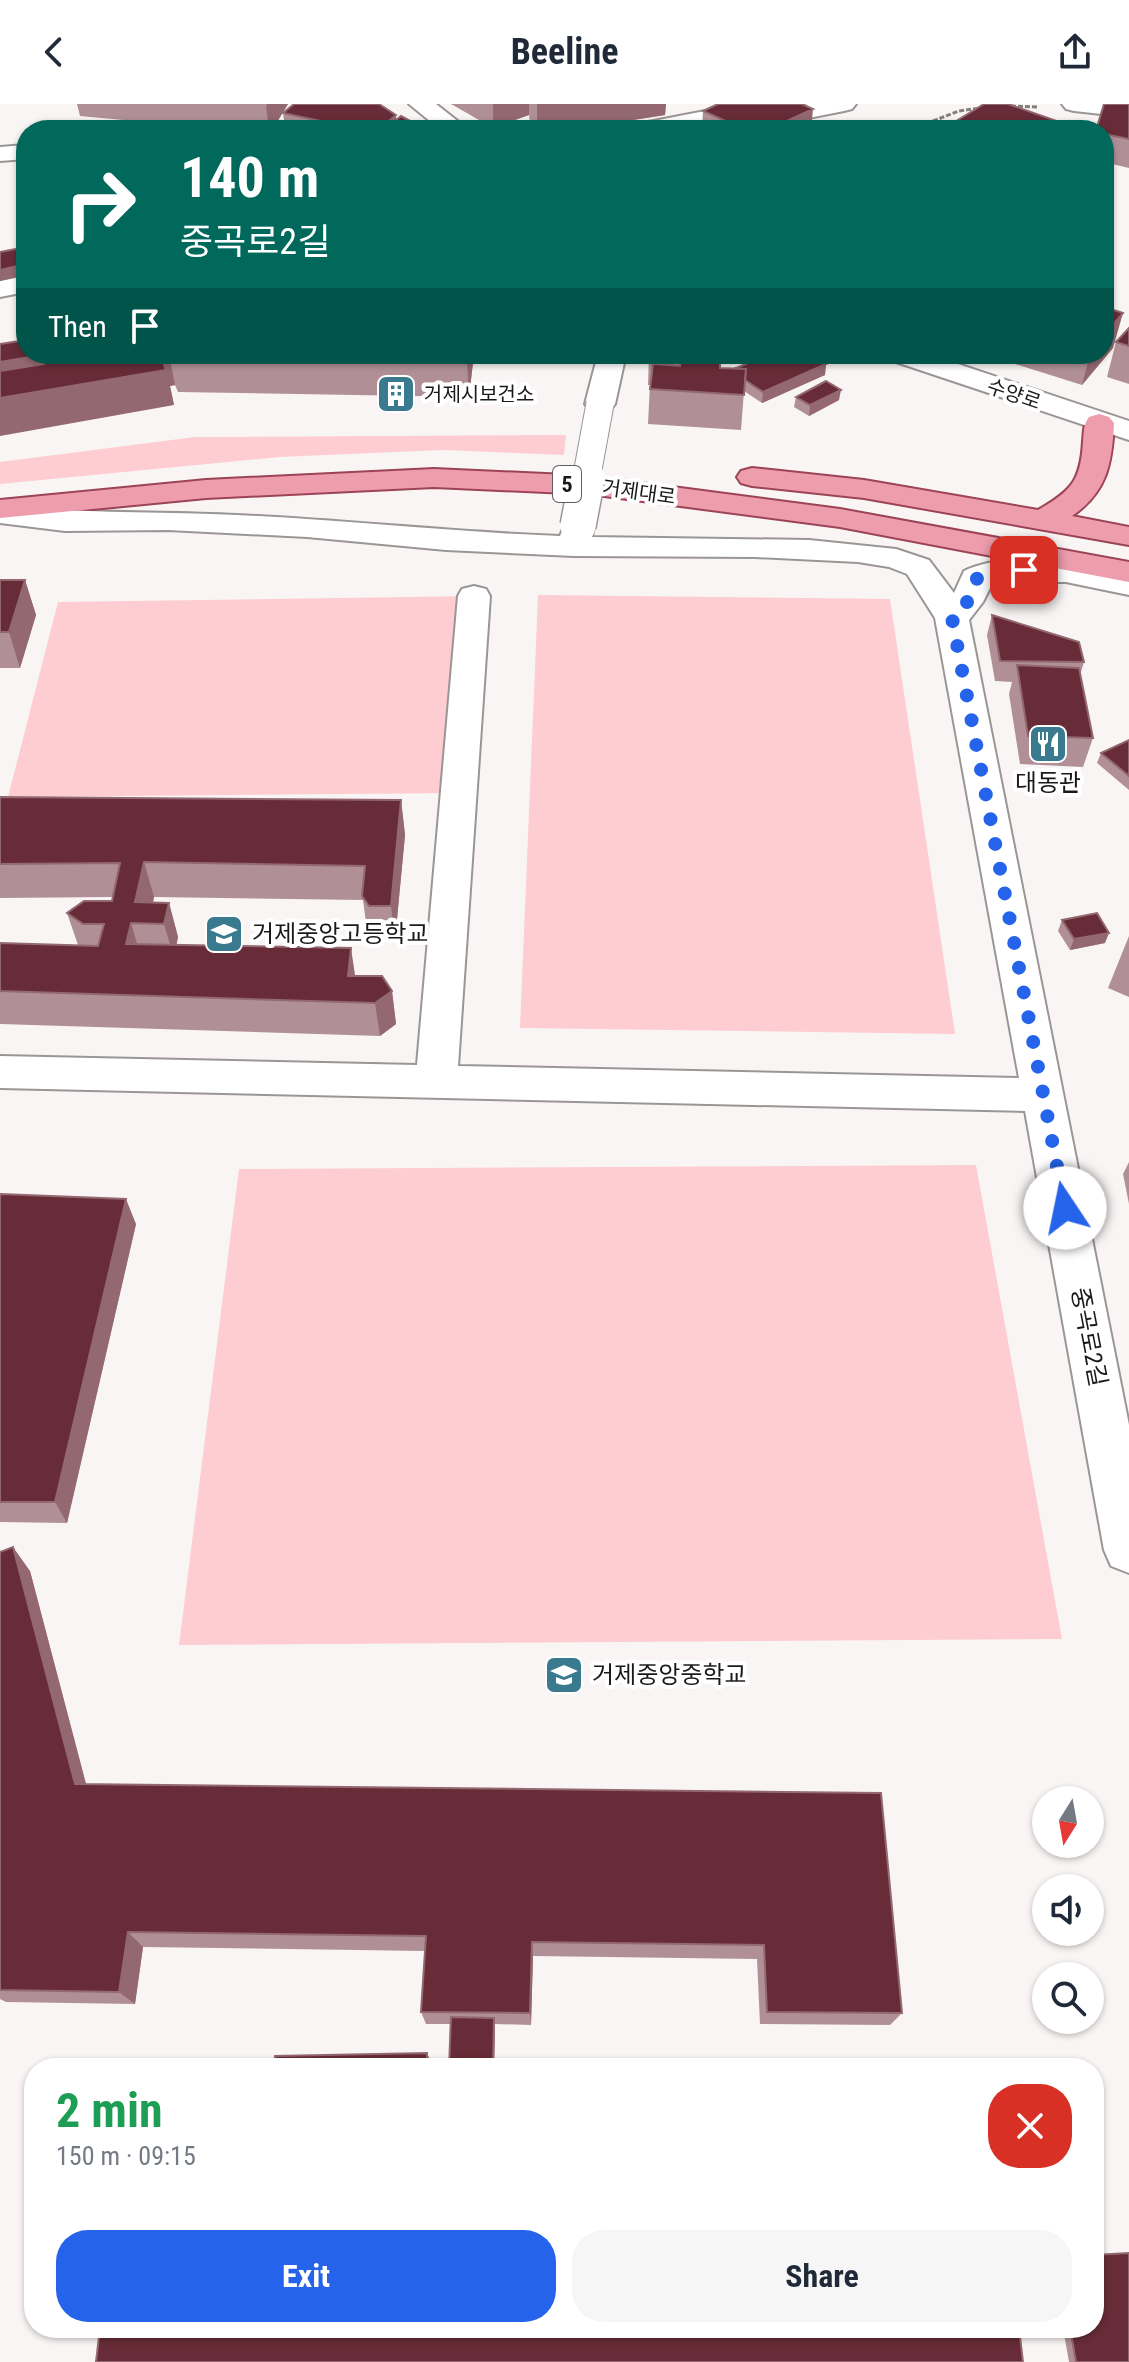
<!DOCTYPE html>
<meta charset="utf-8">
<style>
:root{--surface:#fff;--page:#f6f6f7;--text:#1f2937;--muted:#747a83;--accent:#2563eb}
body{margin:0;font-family:"Roboto Condensed","Noto Sans KR",sans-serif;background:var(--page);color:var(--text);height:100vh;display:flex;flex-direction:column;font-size:30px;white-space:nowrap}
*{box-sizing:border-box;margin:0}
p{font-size:26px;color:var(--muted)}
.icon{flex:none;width:44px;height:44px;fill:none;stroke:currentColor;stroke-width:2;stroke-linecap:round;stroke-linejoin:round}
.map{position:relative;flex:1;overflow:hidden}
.sheet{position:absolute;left:24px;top:1954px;width:1080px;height:280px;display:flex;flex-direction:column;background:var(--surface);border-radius:32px;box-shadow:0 2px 6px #0004}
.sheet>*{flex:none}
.hud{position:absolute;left:16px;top:16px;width:1098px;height:244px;border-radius:32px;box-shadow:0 2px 6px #0004;background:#00695c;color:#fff;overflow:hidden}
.needle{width:52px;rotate:191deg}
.fabs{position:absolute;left:1032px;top:1682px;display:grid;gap:16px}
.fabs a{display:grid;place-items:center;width:72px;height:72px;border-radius:50%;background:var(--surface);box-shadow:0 2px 6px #0004;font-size:40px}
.pin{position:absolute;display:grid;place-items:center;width:68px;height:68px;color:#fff;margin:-34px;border-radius:16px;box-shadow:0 4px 12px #0006}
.me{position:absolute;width:88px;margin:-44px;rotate:349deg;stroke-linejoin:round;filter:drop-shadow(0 0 6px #0008)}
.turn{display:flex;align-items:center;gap:28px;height:168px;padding:0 32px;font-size:36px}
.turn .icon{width:104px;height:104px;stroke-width:2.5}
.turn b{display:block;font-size:56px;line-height:68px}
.then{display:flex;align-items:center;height:76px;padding:0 32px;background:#0003;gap:16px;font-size:30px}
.round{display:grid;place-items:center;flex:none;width:84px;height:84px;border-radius:32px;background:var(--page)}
.head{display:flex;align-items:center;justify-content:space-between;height:136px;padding:0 32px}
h1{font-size:48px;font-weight:700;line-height:60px;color:#1e9e55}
.cta{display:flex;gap:16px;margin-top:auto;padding:16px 32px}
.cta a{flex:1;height:92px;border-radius:32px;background:var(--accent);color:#fff;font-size:32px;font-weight:700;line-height:92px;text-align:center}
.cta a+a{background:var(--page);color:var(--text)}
header{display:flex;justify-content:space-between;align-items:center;height:104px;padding:0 32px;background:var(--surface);font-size:36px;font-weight:700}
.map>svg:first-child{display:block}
.green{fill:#fdcdd2}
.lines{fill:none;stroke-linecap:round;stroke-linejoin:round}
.minor-casing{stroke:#9b9696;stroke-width:4}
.major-casing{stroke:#9c4455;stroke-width:4}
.path{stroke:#837f7f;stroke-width:3;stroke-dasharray:5 2;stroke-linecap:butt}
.minor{fill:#fff;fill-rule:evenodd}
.major{fill:#ee9dad;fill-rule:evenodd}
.minor-bridge-far1-casing{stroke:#9b9696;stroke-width:29;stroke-linecap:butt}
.minor-bridge-casing{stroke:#9b9696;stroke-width:38;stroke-linecap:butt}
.minor-bridge-far1{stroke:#fff;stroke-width:27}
.minor-bridge{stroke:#fff;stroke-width:35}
.wall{fill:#b09096}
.shaded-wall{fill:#936870}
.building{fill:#672c37;stroke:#936870;stroke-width:2}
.route{stroke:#2563eb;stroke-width:14;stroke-dasharray:0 25.2}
.labels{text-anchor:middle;stroke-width:8;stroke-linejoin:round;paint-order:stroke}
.far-poi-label{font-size:20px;fill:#1a1818;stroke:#fff;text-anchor:start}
.far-street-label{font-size:20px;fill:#1a1818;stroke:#fff}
.shield{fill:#fff;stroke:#5f5d5d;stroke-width:2}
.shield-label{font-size:22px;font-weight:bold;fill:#1a1818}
.poi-label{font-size:24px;fill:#1a1818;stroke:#fff;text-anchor:start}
.street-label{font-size:24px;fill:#1a1818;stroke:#fff}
</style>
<header><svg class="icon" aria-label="back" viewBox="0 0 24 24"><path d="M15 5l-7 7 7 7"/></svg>Beeline<svg class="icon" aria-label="share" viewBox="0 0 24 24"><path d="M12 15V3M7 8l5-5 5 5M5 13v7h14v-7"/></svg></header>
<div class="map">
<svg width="1129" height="2258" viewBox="0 0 1129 2258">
<rect width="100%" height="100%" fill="#faf5f5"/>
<!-- green -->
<path class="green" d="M566,331L564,351L443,346L280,353L0,380V358L195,333Z
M538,491L890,495L955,930L520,924Z
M474,492L459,689L8,693L58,498Z
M976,1061L1062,1535L179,1541L239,1065Z"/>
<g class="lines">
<defs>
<path id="minor" d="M409,0H436L469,26H441Z
M741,0H791L788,4L808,0H856L852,5L844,7L753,25L744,23L741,18L744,14L681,26H631L634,21L643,19Z
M1062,0H1129V13L1074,7L1066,5Z
M26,41V55L0,57V43Z
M26,172V188L0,193V177Z
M598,250H626L615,300L610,306L600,309L590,306L585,300Z
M886,250H928L1129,317V336L890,256Z
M0,401C79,410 158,407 237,411C345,416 452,428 560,432L567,415L578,413L589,415L594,422L592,433L809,436L896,445L929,456L954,489L964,467C1009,445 1081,461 1129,471V491L1066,478H993L983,498L969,516L1129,1321V1469L1111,1462L1104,1446L1025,1007L0,984V952L417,961L458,492L462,485L474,482L486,485L490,492L458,962L1019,974L935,514L907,470L889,463L858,458L755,453L574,452L446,446L307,433L168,426L65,427L0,419Z"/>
<path id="major" d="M1099,310L1109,313L1114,319C1112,360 1107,388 1072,412L1129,423V441L864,394L752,382L741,379L737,373L741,367L752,364L864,376L1038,406C1071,387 1081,377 1083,337C1084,328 1083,321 1089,313Z
M434,365L589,372L840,405L1129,458V478L840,423L589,390L434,383L206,394L0,414V396L206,376Z"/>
</defs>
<!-- minor casing -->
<use href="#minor" class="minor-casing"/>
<!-- major casing -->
<use href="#major" class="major-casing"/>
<!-- path -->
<path class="path" d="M1011,2L1037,3
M933,17L959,7L981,4"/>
<!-- minor -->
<use href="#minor" class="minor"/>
<!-- major -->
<use href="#major" class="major"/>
<defs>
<path id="minor-bridge-far1" d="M586,376L600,300"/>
<path id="minor-bridge" d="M578,422L587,374"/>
</defs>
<!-- minor-bridge-far1 casing -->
<use href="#minor-bridge-far1" class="minor-bridge-far1-casing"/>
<!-- minor-bridge casing -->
<use href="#minor-bridge" class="minor-bridge-casing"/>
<!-- minor-bridge-far1 -->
<use href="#minor-bridge-far1" class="minor-bridge-far1"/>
<!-- minor-bridge -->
<use href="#minor-bridge" class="minor-bridge"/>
</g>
<!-- wall -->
<path class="wall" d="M77,0H288L276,20L285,22L283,9L396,16L425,26H236L178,21L181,26H143L142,23L166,20L80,12Z
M451,0H669H666L665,11L569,26H534L530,21L529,11L493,24Z
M1129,0V64L1104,58V26Z
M703,7L811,26H702Z
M953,19L1071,22L1070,26H952Z
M26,193L25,211L21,206L18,195Z
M1129,224V280L1107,273L1116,238Z
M1113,244L1082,281L983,250H1104Z
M26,250H474L469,293L178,288L175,281L170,282L174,301Z
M649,250H712L711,256L720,264L734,265L826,260L825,271L762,299L744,287L741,326L648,320L650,281H648Z
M796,293L839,296L809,312L794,303Z
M0,476H25L36,511L20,564H0Z
M992,511L1084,558L1080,571L1093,634L1083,663L1020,660L1009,590L1012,578L995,577L987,531Z
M1129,636V686L1097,659L1101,649Z
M0,693L401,696L405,731L395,836H373L367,826L363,796L154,793L153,799H169L178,833L176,841L355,872L392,887L396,920L380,932L0,920V839L78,841L67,809L112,797L113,793L0,794Z
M1062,816L1105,839L1070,846L1058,827Z
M1129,832V893L1108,884Z
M1129,1058V1100L1123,1070Z
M0,1090L136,1120L67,1419L0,1418V1421Z
M0,1448L30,1467L86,1680L881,1689L902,1909L890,1921L760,1920L757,1855L533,1852L531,1921L495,1920L494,1964H449L450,1920H426L421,1908L425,1847L143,1843L135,1900L6,1898L0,1895Z
M1063,2224H1094L1129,2258H1069Z"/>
<!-- shaded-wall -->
<path class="shaded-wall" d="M267,0H288L272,26H269L266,2Z
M493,0H529V11L493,24Z
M537,0H669H666L665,11L569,26H537Z
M813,5L811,26H777L778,21Z
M396,11L397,26H378Z
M26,160V171L0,177V166Z
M26,200V211H25L22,201Z
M1123,209L1113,244L1082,281L1090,250H1104V231Z
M169,250L175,281L170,282L174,301L0,332V258L42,251Z
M468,250H474L469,293L467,258Z
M826,260L825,271L762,299L763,288Z
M841,286L839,296L809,312L810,301Z
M25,476L36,511L20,564L9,528Z
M401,696L405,731L395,836L391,802Z
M144,758L154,793L148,820L135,798Z
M169,799L178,833L174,854L164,820Z
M131,819L141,853L126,840Z
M1109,829L1105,839L1070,846L1074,835Z
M351,844L356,878L348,872Z
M392,887L396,920L380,932L375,899Z
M126,1095L136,1120L67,1419L55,1398Z
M13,1443L30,1467L91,1699L75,1680Z
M128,1828L143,1843L135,1900L119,1888Z
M532,1838L533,1852L531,1921L530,1909Z
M494,1914L495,1920L494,1964H493Z
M427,1949L432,1960V1964H427Z"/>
<!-- building -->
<path class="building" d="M294,0H379L396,11L378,26H363L283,9Z
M718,0H802L813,5L778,21L786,25L784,26H746L703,7Z
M984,0H1008L1071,22L1065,26H973L953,19Z
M1104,0H1129V35L1104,30V26H1096Z
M401,12L425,25V26H384Z
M264,17L306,26H254Z
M177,18L181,26H143L142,23Z
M614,21L625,26H602Z
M26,143V160L0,166V148Z
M26,193V200L22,201L18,195Z
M1104,203L1123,209L1104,231Z
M1129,224V242L1116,238Z
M26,236V250H160L166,266L0,294V267L44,260L42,251L0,258V240Z
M170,250H468L467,258L171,253Z
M769,250H810L826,260L763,288L745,276L746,265H734Z
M680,255L720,257V264L746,265L744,291L650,285L653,260L680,262Z
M826,277L841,286L810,301L796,293Z
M0,476H25L9,528H0Z
M992,511L1079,538L1084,558L1000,557Z
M1017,561L1079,564L1093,634L1028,632Z
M1129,636V672L1101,649Z
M0,693L401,696L391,802H369L362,792L365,762L144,758L135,798L169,799L164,820L131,819L126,840L351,844L348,872H382L392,887L375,899L0,887V839L98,842L104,820H83L67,809L84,797H112L120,759L0,760Z
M1097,809L1109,829L1074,835L1062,816Z
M0,1090L126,1095L55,1398H0Z
M13,1443L75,1680L881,1689L902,1909L767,1908L764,1841L532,1838L530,1909L421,1908L426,1832L128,1828L119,1888L0,1886V1448Z
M451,1913L494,1914L493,1964H449Z
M427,1949V1964H274L275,1952Z
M1129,2149V2258H1076L1070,2224H1094V2151Z
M100,2224H1019L1023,2258H96Z"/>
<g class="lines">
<!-- route -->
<path class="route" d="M1024,466L979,470L967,498L952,514L1065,1104"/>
</g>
<!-- icons -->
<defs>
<symbol id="building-square" viewBox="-11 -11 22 22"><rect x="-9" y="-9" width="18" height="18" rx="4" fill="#3a7a8e" stroke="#fff"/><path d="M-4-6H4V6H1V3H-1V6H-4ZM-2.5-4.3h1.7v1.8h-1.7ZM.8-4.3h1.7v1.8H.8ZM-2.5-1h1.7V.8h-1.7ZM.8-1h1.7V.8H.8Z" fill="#fff"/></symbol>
<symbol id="restaurant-square" viewBox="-11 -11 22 22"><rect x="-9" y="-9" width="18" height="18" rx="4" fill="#3a7a8e" stroke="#fff"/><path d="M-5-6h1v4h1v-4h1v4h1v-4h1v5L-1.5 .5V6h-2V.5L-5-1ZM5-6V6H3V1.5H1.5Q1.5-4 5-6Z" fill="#fff"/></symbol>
<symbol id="school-square" viewBox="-11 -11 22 22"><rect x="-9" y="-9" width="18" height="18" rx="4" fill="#3a7a8e" stroke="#fff"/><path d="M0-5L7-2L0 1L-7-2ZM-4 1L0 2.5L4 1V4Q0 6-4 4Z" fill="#fff"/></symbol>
</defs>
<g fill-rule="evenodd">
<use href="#building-square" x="374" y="268" width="44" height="44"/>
<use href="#restaurant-square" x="1026" y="618" width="44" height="44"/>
<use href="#school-square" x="202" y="808" width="44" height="44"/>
<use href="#school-square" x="542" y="1549" width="44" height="44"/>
</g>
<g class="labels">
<!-- far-poi labels -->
<g class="far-poi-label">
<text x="424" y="297">거제시보건소</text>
</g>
<!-- far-street labels -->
<g class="far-street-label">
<text transform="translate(1014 290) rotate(19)" y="7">수양로</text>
<text transform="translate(639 388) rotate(8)" y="7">거제대로</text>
</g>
<!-- shield labels -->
<rect class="shield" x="553" y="362" width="28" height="36" rx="6"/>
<g class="shield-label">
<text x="567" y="388">5</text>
</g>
<!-- poi labels -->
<g class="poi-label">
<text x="1048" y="687" text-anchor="middle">대동관</text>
<text x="252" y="838">거제중앙고등학교</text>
<text x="592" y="1579">거제중앙중학교</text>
</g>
<!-- street labels -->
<g class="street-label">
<text transform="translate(1089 1233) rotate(79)" y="8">중곡로2길</text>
</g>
</g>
</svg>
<div class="fabs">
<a><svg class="needle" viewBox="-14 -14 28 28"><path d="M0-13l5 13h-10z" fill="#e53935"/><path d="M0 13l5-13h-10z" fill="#747a83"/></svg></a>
<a><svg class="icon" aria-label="sound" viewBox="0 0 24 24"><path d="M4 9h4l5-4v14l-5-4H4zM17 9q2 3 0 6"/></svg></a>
<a><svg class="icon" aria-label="search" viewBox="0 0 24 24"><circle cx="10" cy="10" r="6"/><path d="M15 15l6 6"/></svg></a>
</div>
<div class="pin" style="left:1024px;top:466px;background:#d93025"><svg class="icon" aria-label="arrive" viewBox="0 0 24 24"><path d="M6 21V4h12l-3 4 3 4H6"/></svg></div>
<svg class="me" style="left:1065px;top:1104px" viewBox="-20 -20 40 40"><circle r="19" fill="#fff"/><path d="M0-13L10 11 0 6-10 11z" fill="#2563eb"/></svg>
<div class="hud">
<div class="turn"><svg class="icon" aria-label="right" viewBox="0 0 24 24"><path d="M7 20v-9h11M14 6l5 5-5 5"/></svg><div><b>140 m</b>중곡로2길</div></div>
<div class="then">Then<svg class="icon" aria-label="arrive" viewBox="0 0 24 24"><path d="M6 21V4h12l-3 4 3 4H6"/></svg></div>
</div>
<section class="sheet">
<div class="head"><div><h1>2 min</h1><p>150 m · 09:15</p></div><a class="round" style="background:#d93025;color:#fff"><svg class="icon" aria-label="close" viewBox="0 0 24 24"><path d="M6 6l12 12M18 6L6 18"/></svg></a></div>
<div class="cta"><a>Exit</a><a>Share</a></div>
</section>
</div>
